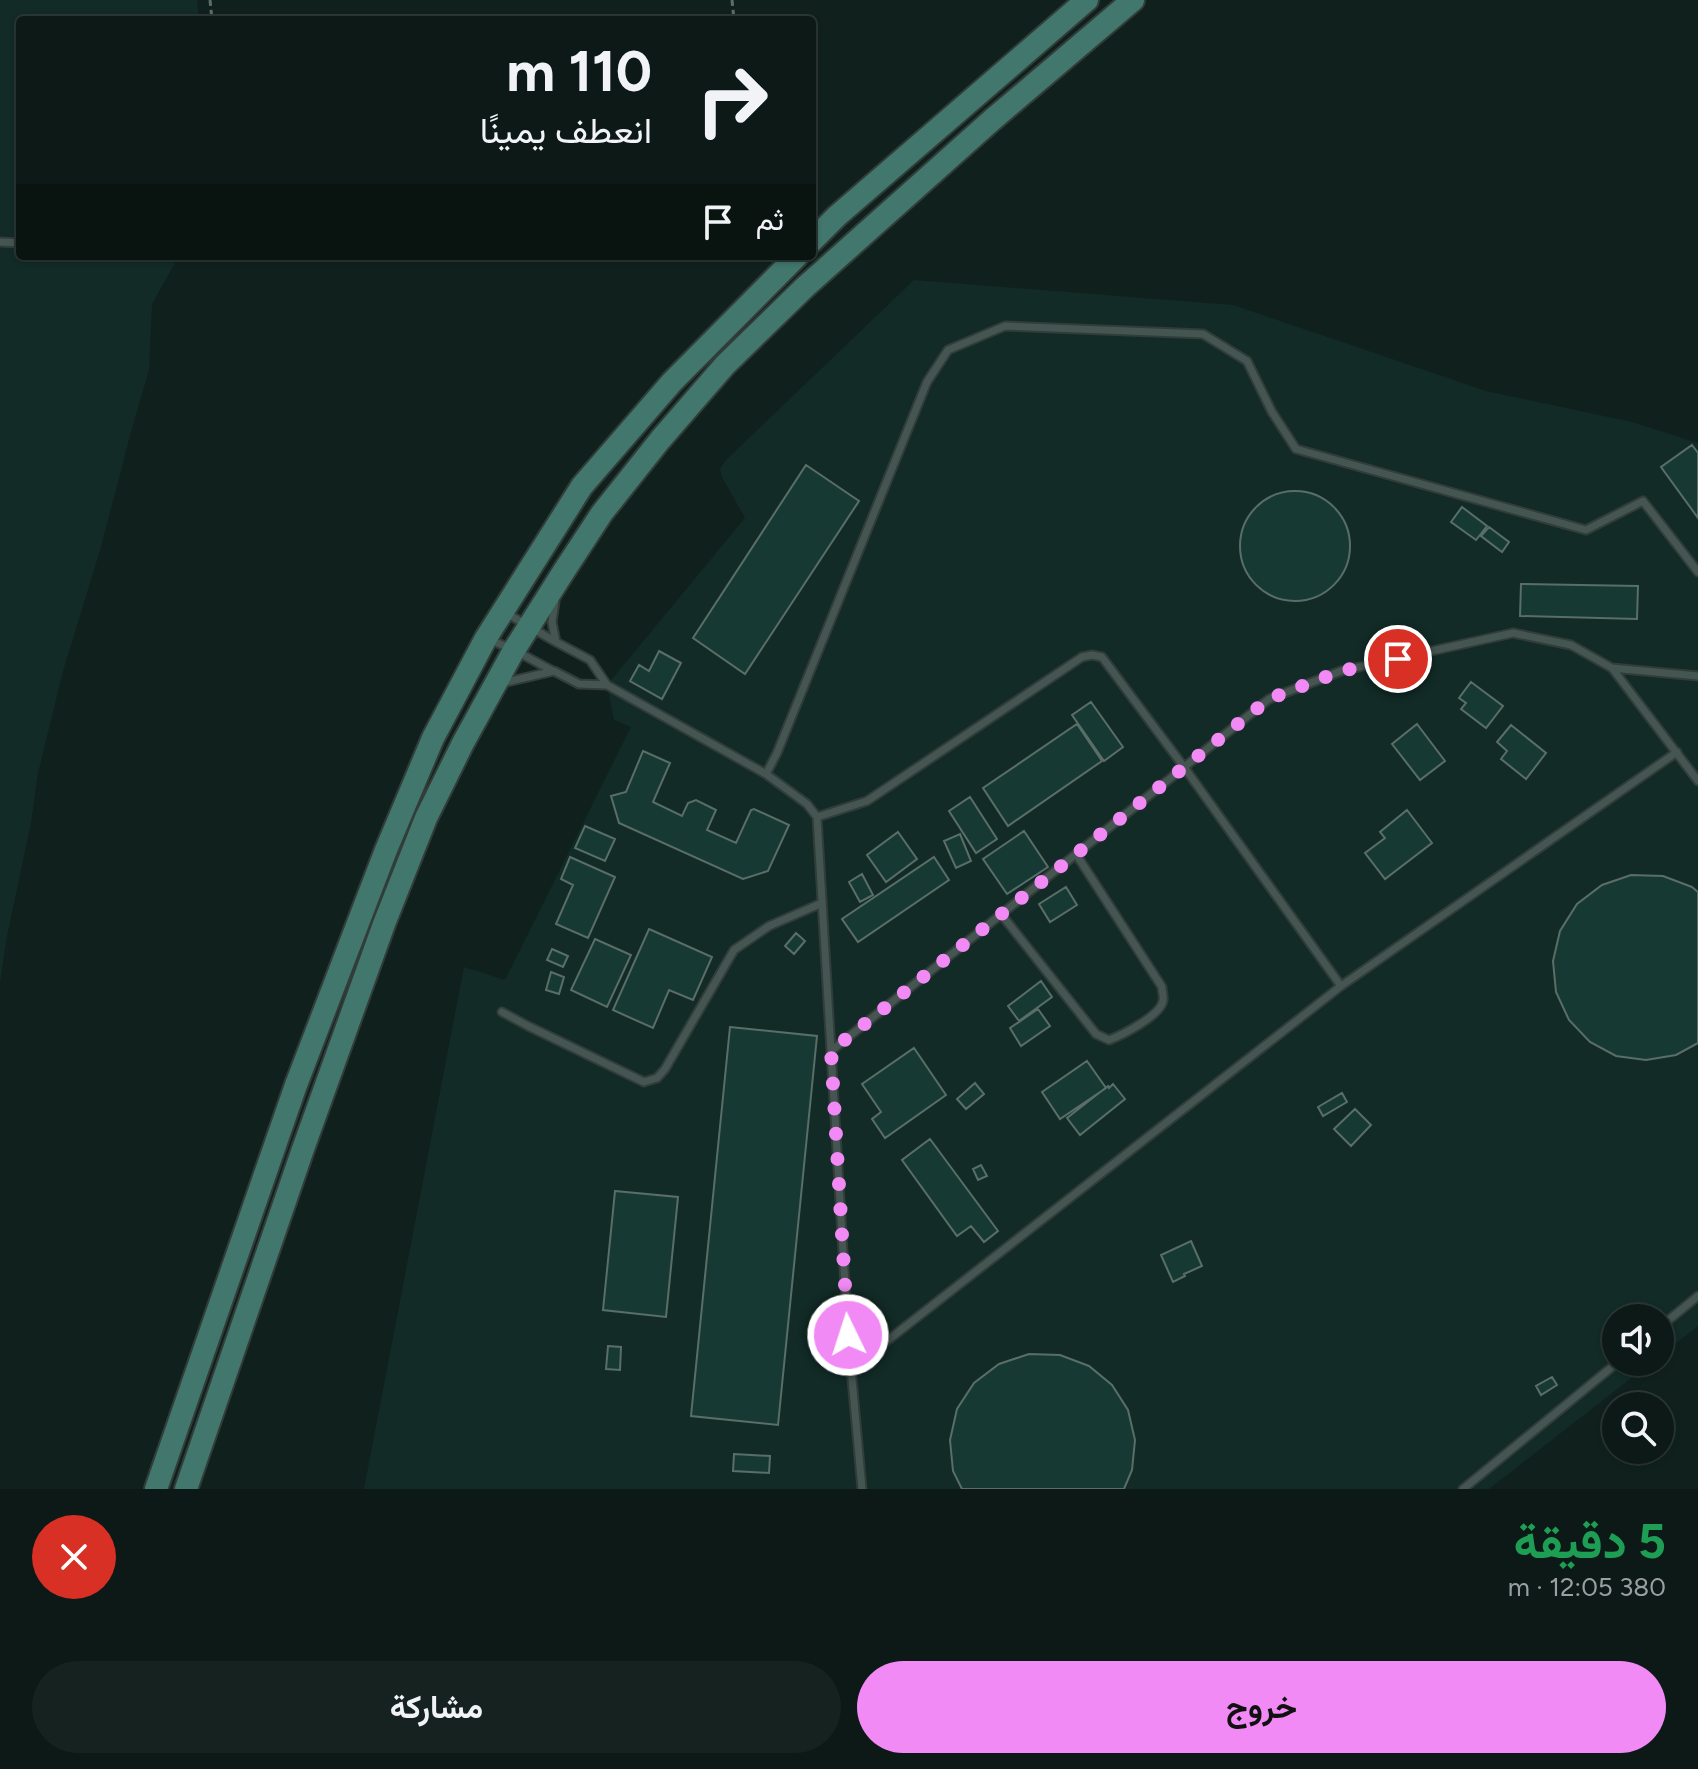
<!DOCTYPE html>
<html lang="ar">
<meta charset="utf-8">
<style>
:root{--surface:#0c1916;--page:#15221f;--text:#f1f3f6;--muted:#9aa0a1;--line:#2c3835;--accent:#f18af4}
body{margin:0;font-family:Figtree,Vazirmatn,sans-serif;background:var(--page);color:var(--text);direction:rtl;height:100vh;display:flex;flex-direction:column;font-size:30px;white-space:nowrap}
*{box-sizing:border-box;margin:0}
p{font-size:26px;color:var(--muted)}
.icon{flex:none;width:44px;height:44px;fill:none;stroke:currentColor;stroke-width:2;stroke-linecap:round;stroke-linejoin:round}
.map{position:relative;height:1489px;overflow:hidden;direction:ltr}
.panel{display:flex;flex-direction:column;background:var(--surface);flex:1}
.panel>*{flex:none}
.top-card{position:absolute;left:16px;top:16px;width:800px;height:244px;border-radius:8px;box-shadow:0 2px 6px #0004,0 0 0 2px var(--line);direction:rtl;background:#0c1916;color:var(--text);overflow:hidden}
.buttons{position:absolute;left:1602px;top:1304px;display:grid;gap:16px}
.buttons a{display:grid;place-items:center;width:72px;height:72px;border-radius:50%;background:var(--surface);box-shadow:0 2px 6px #0004,0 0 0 2px var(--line);font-size:40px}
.pin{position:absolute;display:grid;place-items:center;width:68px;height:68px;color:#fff;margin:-34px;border:4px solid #fff;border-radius:50%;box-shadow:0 2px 8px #0007}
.me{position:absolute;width:88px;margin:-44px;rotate:356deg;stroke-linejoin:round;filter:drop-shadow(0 0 6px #0008)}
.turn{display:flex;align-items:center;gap:28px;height:168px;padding:0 32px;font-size:36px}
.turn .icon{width:104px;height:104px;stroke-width:2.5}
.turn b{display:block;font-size:56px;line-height:68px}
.then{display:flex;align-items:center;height:76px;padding:0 32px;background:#0003;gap:16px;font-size:30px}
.round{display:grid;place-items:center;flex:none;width:84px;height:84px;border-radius:42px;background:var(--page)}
.overview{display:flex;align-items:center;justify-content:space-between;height:136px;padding:0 32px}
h1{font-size:48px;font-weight:700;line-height:60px;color:#1e9e55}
.primary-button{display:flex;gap:16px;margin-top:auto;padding:16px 32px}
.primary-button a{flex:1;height:92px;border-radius:48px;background:var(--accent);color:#111;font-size:32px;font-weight:700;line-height:92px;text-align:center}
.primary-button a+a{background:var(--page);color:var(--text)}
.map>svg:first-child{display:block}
.built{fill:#122b26}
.building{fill:#163a33;stroke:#5a6d68;stroke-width:2}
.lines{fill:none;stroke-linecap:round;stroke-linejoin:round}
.service-casing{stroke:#323c39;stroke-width:11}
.secondary-casing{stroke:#323c39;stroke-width:26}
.path{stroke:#5e6d69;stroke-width:3;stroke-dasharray:6 4;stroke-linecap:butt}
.service{stroke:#455652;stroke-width:7}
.secondary{stroke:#41776d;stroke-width:22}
.route{stroke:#f18af4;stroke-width:14;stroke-dasharray:0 25.2}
</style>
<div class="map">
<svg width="1698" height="1489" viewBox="0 0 1698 1489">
<rect width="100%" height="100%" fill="#10211d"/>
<!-- built -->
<path class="built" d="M0,0H197L199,20H20V256H179L152,304L149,370L132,428L101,547L63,671L38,773L31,823L7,936L0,982Z
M914,280L1233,305L1486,391L1632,422L1698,443V1326L1660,1356V1318H1616V1362H1652L1489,1489H364L464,967L505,980L631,727L614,720L607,685L745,518L722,477L720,469L726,460Z"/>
<!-- building -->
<path class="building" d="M1692,445L1698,453V518L1661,467Z
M806,465L859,501L745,674L693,638Z
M1240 546a55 55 0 1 1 110 0a55 55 0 1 1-110 0Z
M1462,507L1487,526L1476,540L1451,522Z
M1489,527L1509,542L1502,552L1481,536Z
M1521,584L1638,586L1637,619L1520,616Z
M659,651L681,663L662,699L630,681L639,665L649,671Z
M1471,682L1503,706L1486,728L1461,709L1466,703L1459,698Z
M1091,702L1123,747L1104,761L1072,715Z
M1077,724L1102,761L1008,826L983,788Z
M1417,724L1445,761L1420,780L1392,744Z
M1511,725L1546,753L1526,779L1501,759L1507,751L1497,742Z
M643,751L670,763L653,802L682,816L688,803L696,800L716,810L707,830L736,843L751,810L754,809L789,825L768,871L743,879L619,823L611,796L626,792Z
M970,797L997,839L976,853L949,811Z
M1407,810L1432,843L1385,879L1365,853L1385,838L1380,832Z
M585,826L615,839L605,861L575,848Z
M1024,831L1048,867L1007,894L983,859Z
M898,832L917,859L886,882L867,855Z
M960,834L971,861L956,868L944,841Z
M570,857L615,877L588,938L556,924L573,885L561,879Z
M934,857L949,880L858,942L842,919Z
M862,874L873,895L860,902L849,882Z
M1631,875L1663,876L1692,887L1698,892V1043L1676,1055L1646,1060L1616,1056L1590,1042L1569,1020L1556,992L1553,961L1560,931L1577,904L1602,885Z
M1066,887L1077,905L1050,922L1039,904Z
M649,929L712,957L693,1000L669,990L653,1028L613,1010Z
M796,933L805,941L794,954L785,946Z
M595,939L631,955L607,1007L571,990Z
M552,949L568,956L563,967L547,960Z
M551,972L564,977L559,994L546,990Z
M1041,981L1052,997L1019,1021L1008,1006Z
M1038,1009L1050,1026L1021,1046L1010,1028Z
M730,1027L817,1036L778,1425L691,1416Z
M914,1048L946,1095L885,1138L872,1119L881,1112L862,1084Z
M1087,1061L1106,1088L1060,1119L1042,1092Z
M975,1083L984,1094L966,1109L957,1099Z
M1113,1084L1125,1099L1080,1135L1067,1118L1108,1086L1109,1088Z
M1342,1093L1347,1102L1323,1116L1318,1107Z
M1355,1109L1371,1125L1351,1146L1334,1129Z
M930,1139L998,1231L984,1242L971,1226L957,1236L902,1160Z
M981,1165L987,1176L978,1180L973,1169Z
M615,1191L678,1197L666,1317L603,1310Z
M1191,1241L1202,1266L1184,1274L1185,1276L1173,1282L1161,1255Z
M608,1346L621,1347L620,1370L606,1369Z
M1029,1354L1060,1355L1089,1366L1112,1385L1128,1410L1135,1440L1132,1470L1124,1489H962L953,1471L950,1440L957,1409L974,1383L999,1364Z
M1552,1377L1557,1385L1541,1395L1536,1386Z
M734,1454L770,1456L769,1473L733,1471Z"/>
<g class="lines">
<defs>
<path id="service" d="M0,242L20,243
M555,602L552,622L556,642L590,660L607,685
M506,613L556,642
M488,639L514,650L553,671
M1612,668L1698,676
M502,683L554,671L579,684L607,685L766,774L807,804L817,817L848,1335L862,1489
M766,774L777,753L927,382L948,350L1005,326L1203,334L1247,361L1272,412L1296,449L1586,530L1643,501L1698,572
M817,817L867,801L1082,657L1092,655L1102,657L1184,767L1341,986
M1001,914L1096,1034L1109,1040C1122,1035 1160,1016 1163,1001C1164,996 1162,992 1162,987L1076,854
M502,1012L528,1026L644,1082L657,1078L665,1069L734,950L769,926L822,903
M831,1051L1269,699L1341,671L1513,633L1571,645L1612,668L1698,781
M1660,1327L1698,1296
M851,1369L1341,986L1677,752
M1463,1489L1618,1362"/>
<path id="secondary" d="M812,241L837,216L1087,0
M156,1489L296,1085L386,850L433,738L486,638L582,486L672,382L797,256
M186,1489L303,1149L384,924L426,818L463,743L514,650L564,571L602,513L660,440L725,365L805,287L992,120L1133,0"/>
</defs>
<!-- service casing -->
<use href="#service" class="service-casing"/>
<!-- secondary casing -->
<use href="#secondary" class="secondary-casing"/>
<!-- path -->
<path class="path" d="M210,0L212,20
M732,0L734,20
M723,20L734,16"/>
<!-- service -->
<use href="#service" class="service"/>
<!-- secondary -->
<use href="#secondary" class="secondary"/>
</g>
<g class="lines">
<!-- route -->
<path class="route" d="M848,1335L831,1051L1269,699L1341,671L1398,659"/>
</g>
</svg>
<div class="buttons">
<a><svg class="icon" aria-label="sound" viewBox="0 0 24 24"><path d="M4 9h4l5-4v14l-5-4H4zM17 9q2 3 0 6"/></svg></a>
<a><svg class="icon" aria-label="search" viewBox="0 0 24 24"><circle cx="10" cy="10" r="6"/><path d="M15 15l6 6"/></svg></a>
</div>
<div class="pin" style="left:1398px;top:659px;background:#d93025"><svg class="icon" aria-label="arrive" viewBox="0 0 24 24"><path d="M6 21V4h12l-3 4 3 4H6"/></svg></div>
<svg class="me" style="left:848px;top:1335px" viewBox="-20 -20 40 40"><circle r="17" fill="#f18af4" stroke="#fff" stroke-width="3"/><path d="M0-11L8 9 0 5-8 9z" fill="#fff"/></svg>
<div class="top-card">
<div class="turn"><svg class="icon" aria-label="right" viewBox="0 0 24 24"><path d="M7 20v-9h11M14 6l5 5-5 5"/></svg><div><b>110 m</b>انعطف يمينًا</div></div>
<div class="then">ثم<svg class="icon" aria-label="arrive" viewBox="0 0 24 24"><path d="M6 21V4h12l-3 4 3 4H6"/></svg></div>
</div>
</div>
<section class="panel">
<div class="overview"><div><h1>5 دقيقة</h1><p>380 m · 12:05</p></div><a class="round" style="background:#d93025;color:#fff"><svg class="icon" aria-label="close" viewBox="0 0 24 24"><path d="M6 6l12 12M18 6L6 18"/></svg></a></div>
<div class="primary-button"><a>خروج</a><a>مشاركة</a></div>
</section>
